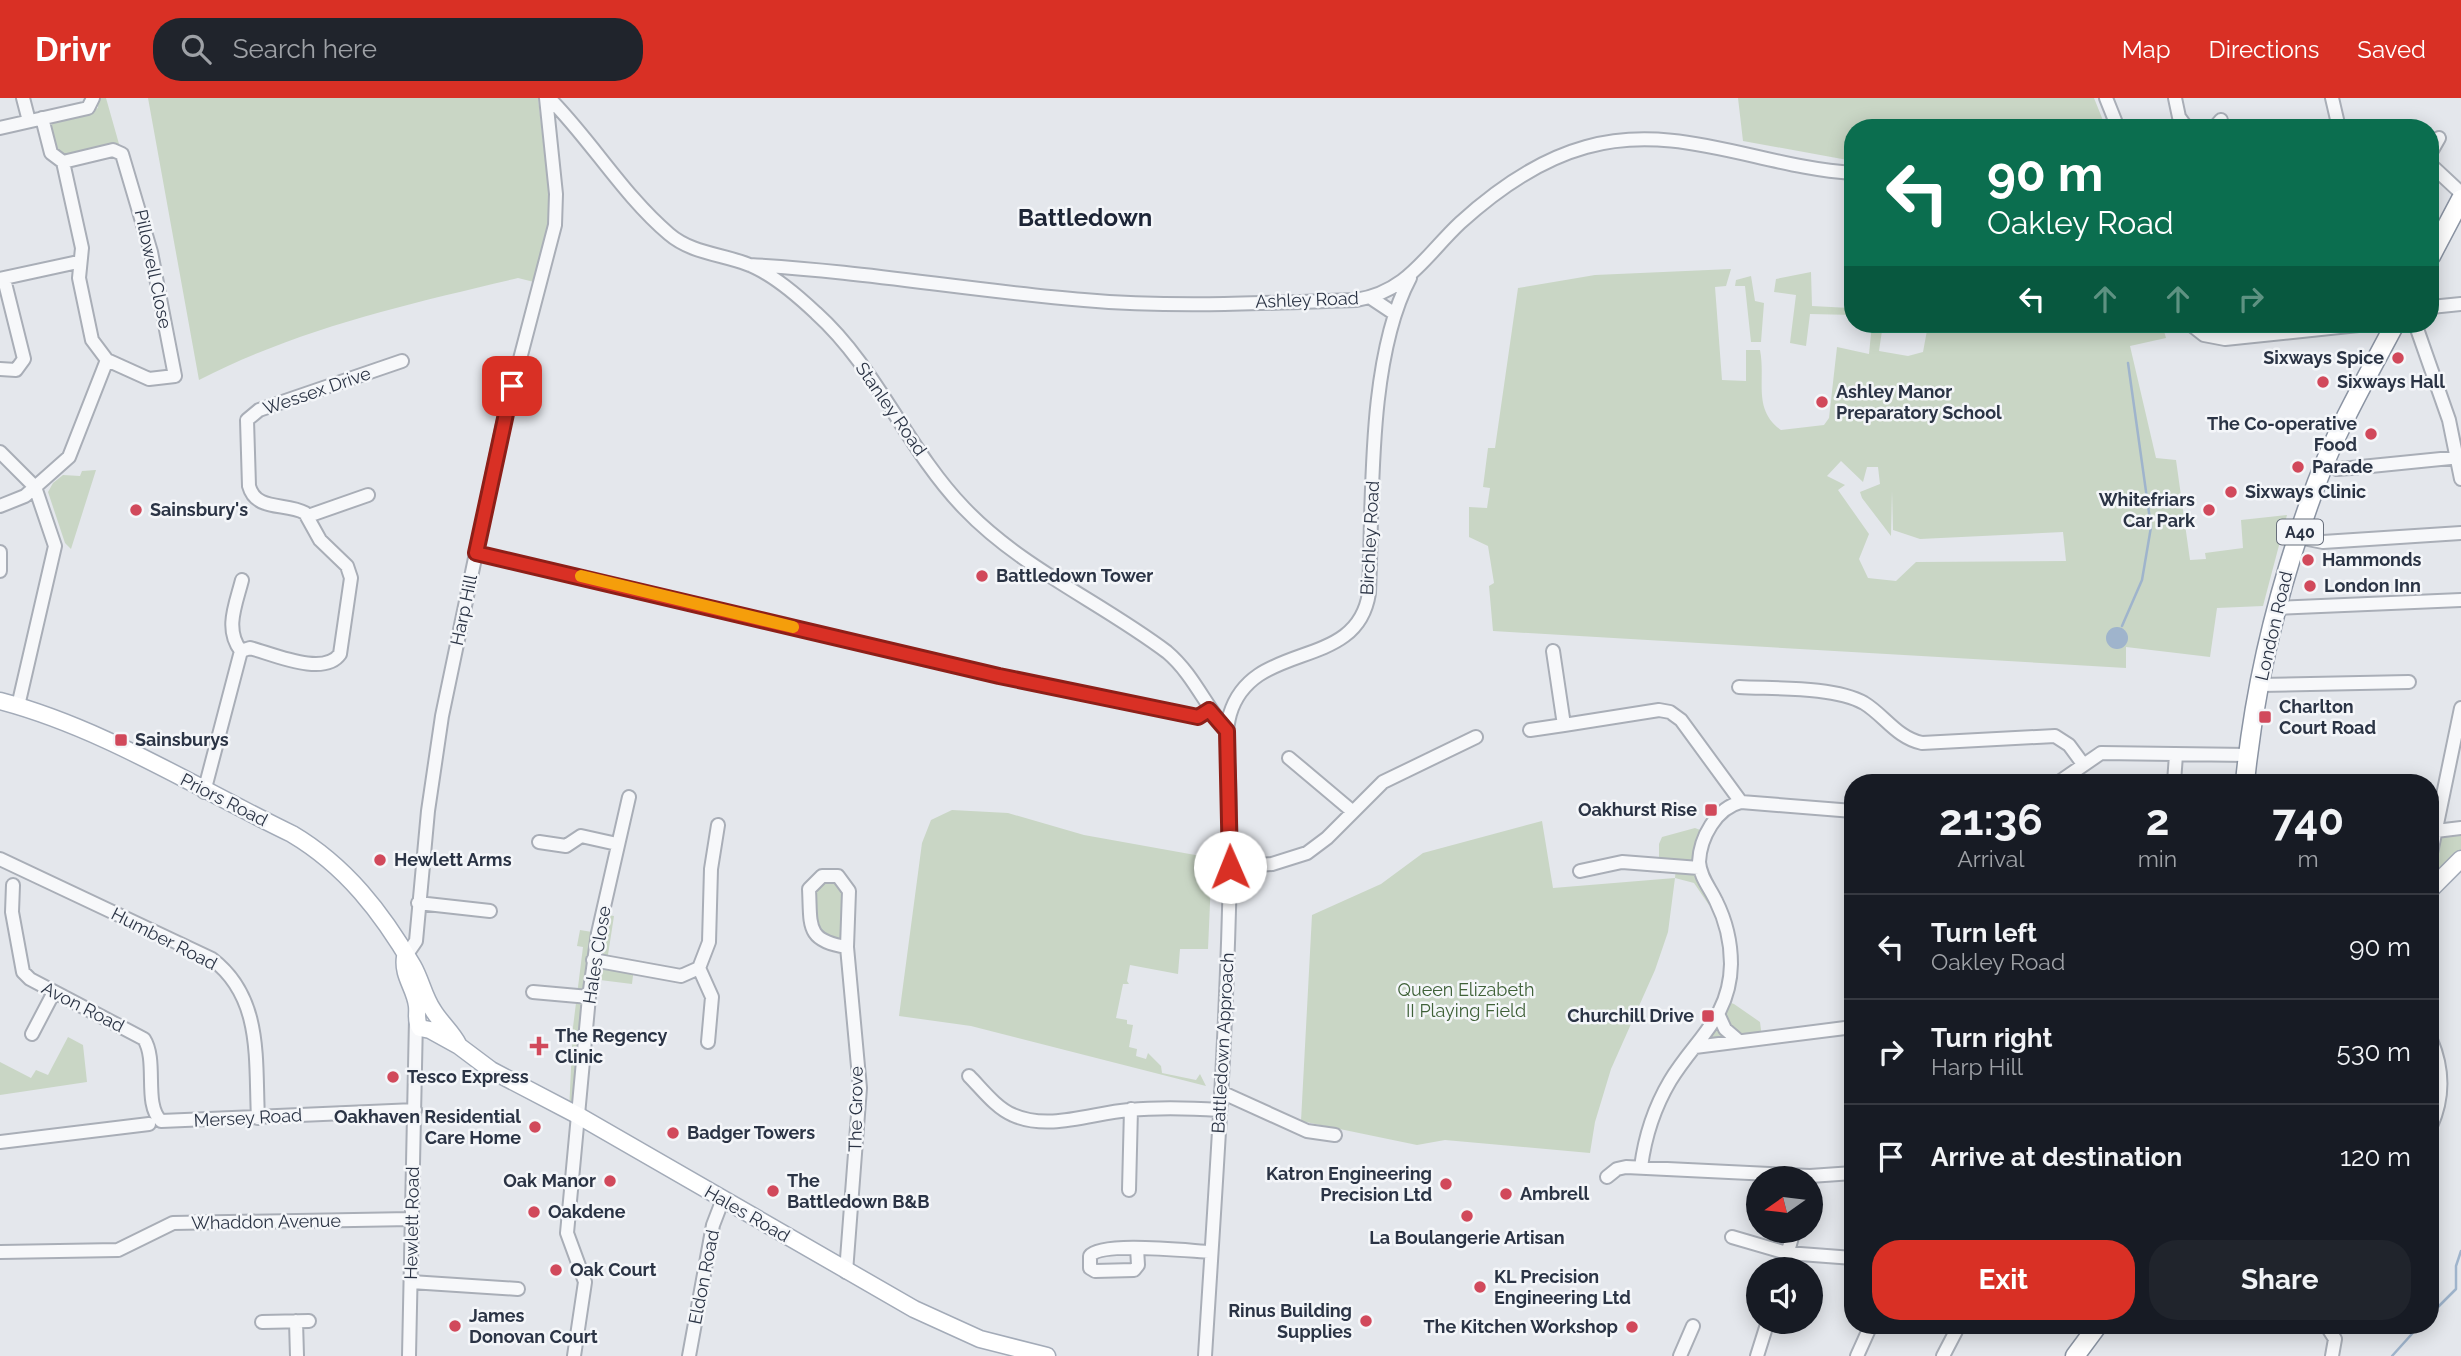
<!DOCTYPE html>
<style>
:root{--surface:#171b24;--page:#20242c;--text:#f1f3f6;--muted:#9ea1a6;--line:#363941;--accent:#d93025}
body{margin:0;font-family:Raleway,sans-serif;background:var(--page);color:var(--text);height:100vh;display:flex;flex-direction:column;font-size:26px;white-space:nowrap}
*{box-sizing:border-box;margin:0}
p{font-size:23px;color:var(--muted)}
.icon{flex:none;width:38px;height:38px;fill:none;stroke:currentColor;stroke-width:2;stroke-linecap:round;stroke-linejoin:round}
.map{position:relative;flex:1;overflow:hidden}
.drawer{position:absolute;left:1844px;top:676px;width:595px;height:560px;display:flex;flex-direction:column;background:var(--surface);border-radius:28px;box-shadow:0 4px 18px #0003}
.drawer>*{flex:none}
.banner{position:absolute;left:1844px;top:21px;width:595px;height:214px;border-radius:28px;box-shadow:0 4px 18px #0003;background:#0b6e4f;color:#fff;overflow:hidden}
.needle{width:46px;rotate:256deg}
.fabs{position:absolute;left:1746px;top:1068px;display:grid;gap:14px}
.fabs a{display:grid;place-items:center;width:77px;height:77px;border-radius:50%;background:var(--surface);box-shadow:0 4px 18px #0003;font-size:35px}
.pin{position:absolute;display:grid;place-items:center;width:60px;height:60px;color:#fff;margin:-30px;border-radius:14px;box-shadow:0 4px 10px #0006}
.me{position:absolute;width:77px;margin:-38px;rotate:359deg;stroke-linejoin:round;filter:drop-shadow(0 0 5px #0008)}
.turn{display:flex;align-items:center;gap:24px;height:147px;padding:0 28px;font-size:32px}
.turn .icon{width:91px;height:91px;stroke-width:2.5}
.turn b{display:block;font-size:49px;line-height:60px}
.lanes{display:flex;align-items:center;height:66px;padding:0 28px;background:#0003;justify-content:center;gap:35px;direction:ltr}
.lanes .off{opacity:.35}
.eta{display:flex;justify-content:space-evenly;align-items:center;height:119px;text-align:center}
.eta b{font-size:42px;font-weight:700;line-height:49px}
.cta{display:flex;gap:14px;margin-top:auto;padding:14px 28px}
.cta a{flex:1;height:80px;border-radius:28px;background:var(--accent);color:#fff;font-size:28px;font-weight:700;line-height:80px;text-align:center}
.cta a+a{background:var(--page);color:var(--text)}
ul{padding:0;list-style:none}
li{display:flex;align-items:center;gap:21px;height:105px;padding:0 28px;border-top:2px solid var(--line)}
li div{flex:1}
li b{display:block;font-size:26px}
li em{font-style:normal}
header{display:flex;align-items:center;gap:42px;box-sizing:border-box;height:98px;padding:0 35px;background:var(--accent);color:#fff}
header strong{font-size:33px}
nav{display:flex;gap:38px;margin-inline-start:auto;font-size:24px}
.search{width:490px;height:63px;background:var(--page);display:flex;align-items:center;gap:18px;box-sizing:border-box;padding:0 24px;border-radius:28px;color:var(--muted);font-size:26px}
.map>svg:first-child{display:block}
.green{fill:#c9d6c5;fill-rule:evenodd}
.water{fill:#9fb4cc}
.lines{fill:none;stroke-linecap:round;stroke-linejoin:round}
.stream{stroke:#9fb4cc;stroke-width:2.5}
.minor-casing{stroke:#a9aeb7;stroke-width:16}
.major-casing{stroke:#a3abb8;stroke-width:19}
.highway-casing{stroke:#8b94a3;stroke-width:21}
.minor{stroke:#f7f8fa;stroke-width:12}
.major{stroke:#fff;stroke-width:16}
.highway{stroke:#fff;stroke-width:18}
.route-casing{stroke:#8d1f18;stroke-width:18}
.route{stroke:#d93025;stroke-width:12}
.slow{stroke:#f59e0b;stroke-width:12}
.poi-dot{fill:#d1495b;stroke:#f4f6f9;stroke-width:2.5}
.labels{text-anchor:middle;stroke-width:5;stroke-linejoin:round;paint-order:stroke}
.shield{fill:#f4f6f9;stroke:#676e7b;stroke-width:2}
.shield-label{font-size:16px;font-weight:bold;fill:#2b3445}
.street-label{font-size:18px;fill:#2b3445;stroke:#f4f6f9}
.poi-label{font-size:18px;font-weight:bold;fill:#2b3445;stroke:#f4f6f9;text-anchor:start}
.park-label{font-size:18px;fill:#3f6138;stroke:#f4f6f9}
.district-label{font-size:24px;font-weight:bold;fill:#1d2536;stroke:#f4f6f9}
</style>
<header>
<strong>Drivr</strong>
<div class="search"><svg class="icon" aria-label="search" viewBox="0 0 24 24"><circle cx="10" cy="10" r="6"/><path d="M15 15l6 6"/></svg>Search here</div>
<nav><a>Map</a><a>Directions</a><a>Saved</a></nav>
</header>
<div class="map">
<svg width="2461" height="1258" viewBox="0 0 2461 1258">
<rect width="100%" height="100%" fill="#e4e7ec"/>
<!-- green -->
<path class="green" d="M97,0H106L119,46L66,59L57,56L50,28L55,23L98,10Z
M148,0H538L551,114L534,184L518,180C408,206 300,230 199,282Z
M1738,0H2094L2106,30H1853V63L1743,43Z
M1731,171L1726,188L1715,189L1722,282L1746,283V252H1760C1766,282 1752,311 1781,332L1824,327L1829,320L1837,249L1869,256L1872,226H1883L1879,253L1908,258L1923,254L1928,227L1932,226H2162L2166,240L2130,248L2156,360L2176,362L2190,462L2206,461L2205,455L2243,450L2241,422L2287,417L2263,508L2217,510L2210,559L2126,549V570L1493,533L1489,488L1494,485L1488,448L1469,439V409L1487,410L1490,390L1483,389L1488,350H1495L1518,190L1595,177ZM1841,363L1863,384L1867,369H1878L1880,386L1860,394L1862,400L1891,438L1892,393L1893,432L1920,441L2063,434L2066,463L1916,464L1896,483L1868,480L1859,461L1869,436L1838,392L1845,387L1827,378Z
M1811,174L1812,208L1850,210V203L1853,201V217L1810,216L1806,248L1790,245L1796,197L1774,194L1776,181Z
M1751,178L1755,203L1764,205L1761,244H1751L1745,188H1735L1736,182Z
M96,372L71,451L65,445L48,394L53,385L63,377L80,378L82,373Z
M952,712L1008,715L1084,737L1212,760L1208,851H1180L1178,876L1130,867L1127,883L1129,886H1123L1116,920L1127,922V926L1133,927L1129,949L1137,951L1136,958L1146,961L1148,955L1161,968L1162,975L1196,982L1200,976L1206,988L971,928L899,918L922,745L931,722Z
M1542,723L1553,790L1675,780L1676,768L1659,766V746L1662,739L1695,730L1708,735L1699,759L1717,804L1709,807L1694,785L1675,780L1668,834L1655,872L1611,971L1595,1024L1590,1055L1445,1042L1417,1047L1301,1023L1312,817L1381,786L1423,755Z
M2461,734V752L2433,776L2441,738Z
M842,781L847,849L817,840L811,788L816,782Z
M602,816L614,818L607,863L634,869L632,886L592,881L579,1018L569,1013L573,929L583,849L577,848L580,832L598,835Z
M1725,903L1734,906L1760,924L1762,940L1695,949Z
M68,939L83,947L87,984L0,997V964L31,980L36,972L48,977Z"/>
<!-- water -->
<path class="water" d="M2106 540a11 11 0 1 1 22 0a11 11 0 1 1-22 0Z"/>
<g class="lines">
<!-- stream -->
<path class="stream" d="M2122,528L2142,482L2151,429L2128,265
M2431,1216L2456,1191V1168L2461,1153
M2392,1258L2420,1227"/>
<defs>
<path id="minor" d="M23,0L29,23
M549,0C591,42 623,97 669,136C691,155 721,156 747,166C772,175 797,197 816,215C877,270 907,351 964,410C1021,470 1101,504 1167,554C1193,576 1205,607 1227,633
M2106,0L2118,30
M2175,0L2179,19L2187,30
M2332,0L2339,30
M0,30L88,10L93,0
M2214,30L2221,22
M2431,54L2439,40
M63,64L113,52L122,56L151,154L175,278L149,281L107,262
M2431,67L2461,95
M750,167C862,173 972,193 1084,202C1174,210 1266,205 1356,202C1407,194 1425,158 1460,125C1495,93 1539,62 1586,49C1677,23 1763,70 1853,75
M0,181L78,164
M1371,200L1395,216
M2431,209L2461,206
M2190,226L2204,237L2225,241L2368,226
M2416,228L2449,322L2461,381
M0,271L16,272L24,261L4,181
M0,354L35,389L55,448L18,608
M2325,366L2337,371L2351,370L2461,359
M0,408L25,398L69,359L107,262L92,242L79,180L82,150L63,64L51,55L42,20
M308,418L368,397
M2298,439L2323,444L2461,435
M0,454V473
M476,455L999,578L1198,619L1209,612
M2276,510L2461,502
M241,553L250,550C273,556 324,579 340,556L351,480L347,468L320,442L305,415C286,404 256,414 249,388L247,322L259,312L402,263
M241,553C224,531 236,506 242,482
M1553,553L1564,627L1659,612L1670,614L1681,622L1741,704
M2260,587L2409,584
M1739,589C1774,591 1834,588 1864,605C1884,617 1897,640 1922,645L2055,638L2069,647L2083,666
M1530,632L1564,627
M1289,660L1352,713
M2059,684L2101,655L2248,657
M2174,684L2176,657
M204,694L241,553
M2436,733L2461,730
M539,744L566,748L581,738L617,746
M2431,755L2461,610
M0,761L212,861C263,900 255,962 258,1020
M1230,769L1272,766L1307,755L1327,740L1383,684L1476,639
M1580,773L1622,764L1699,770
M13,787L12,814L23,874L30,881L144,941C158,963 143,1006 161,1023L415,1012
M418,805L490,813
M405,859L416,843L428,713L442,618L503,326L555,127L556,96L546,0
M593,862L681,878L699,870L709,844L711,771L718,727
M699,870L712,899L708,944
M533,894L589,899
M1719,918L1725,931L1739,943
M32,936L54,894
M2431,942C2443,970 2444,999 2431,1028
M1695,949L1853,929
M969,978C982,991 996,1010 1013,1017C1049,1033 1092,1015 1129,1012C1160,1009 1190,1010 1220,1012
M1221,994L1307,1033L1335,1037
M0,1044L149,1026
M1641,1069C1645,1038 1654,1010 1670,983C1696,940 1730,920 1731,866C1731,844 1726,823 1716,803C1710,790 1700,779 1699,764C1700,740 1716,710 1741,704L1853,713
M1607,1079L1617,1071L1626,1069L1810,1078L1853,1075
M1129,1092L1131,1011
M1732,1139L1787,1155L1853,1160
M1137,1150L1138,1167L1134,1172L1095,1173L1090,1170V1158C1101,1143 1189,1153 1211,1154
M0,1154L118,1152L173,1125L411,1121
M1783,1171L1794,1132
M846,1174L860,990L847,849L849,793L838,778H822L809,791C811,827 805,843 847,849
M411,1184L518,1191
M296,1223L297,1258
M262,1224L309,1223
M2326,1227L2335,1241L2332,1258
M409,1258L416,921
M574,1258L585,1184L567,1135L589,899L598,835L629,699
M689,1258L713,1127L723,1101
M1205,1258C1215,1096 1227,933 1230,770C1231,740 1230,710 1229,680C1228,659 1224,637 1230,616C1253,540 1357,575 1369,495C1373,403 1367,261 1410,180
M1680,1258L1693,1228
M1757,1258L1768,1223
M1857,1258L1871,1227
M1943,1258L1956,1233"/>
<path id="major" d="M0,603C103,630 196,690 292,736C346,768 382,815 413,868C421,882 424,899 433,912C440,924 452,934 458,946
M2431,791L2461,761
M405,859C402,878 415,890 417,908C418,917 415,922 420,930L430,932L459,948L491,972L579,1018L914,1211L980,1241L1047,1258"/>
<path id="highway" d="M2431,158L2461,101
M2245,684C2255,582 2281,480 2317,384C2338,329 2368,277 2395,226
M2075,1258L2098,1227"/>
</defs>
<!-- minor casing -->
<use href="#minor" class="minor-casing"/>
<!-- major casing -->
<use href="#major" class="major-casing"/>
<!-- highway casing -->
<use href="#highway" class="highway-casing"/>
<!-- minor -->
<use href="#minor" class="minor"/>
<!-- major -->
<use href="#major" class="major"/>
<!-- highway -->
<use href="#highway" class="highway"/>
</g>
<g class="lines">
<defs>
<path id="route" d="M512,288L476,455L999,578L1198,619L1209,612L1227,633L1230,769"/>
</defs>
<!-- route casing -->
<use href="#route" class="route-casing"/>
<!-- route -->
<use href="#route" class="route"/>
<!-- slow -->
<path class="slow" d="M581,478L793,529"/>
</g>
<!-- markers -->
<g class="poi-dot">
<circle cx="2398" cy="260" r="7"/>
<circle cx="2323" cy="284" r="7"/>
<circle cx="1822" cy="304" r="7"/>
<circle cx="2371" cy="336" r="7"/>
<circle cx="2298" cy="369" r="7"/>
<circle cx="2231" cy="394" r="7"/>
<circle cx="136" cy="412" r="7"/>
<circle cx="2209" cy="412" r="7"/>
<circle cx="2308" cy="462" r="7"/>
<circle cx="982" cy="478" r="7"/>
<circle cx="2310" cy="488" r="7"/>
<rect x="2258" y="612" width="14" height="14" rx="3.5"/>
<rect x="114" y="635" width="14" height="14" rx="3.5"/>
<rect x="1704" y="705" width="14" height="14" rx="3.5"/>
<circle cx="380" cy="762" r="7"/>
<rect x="1701" y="911" width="14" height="14" rx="3.5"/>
<path d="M535.5 937.5h7v7h7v7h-7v7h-7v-7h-7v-7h7z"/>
<circle cx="393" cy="979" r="7"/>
<circle cx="535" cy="1029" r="7"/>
<circle cx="673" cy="1035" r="7"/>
<circle cx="610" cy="1083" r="7"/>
<circle cx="1446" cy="1086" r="7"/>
<circle cx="773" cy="1093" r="7"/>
<circle cx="1506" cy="1096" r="7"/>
<circle cx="534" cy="1114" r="7"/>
<circle cx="1467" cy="1118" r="7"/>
<circle cx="556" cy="1172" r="7"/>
<circle cx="1480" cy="1189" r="7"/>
<circle cx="1366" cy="1223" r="7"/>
<circle cx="455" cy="1228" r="7"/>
<circle cx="1632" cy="1229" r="7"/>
</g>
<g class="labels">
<!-- shield labels -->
<rect class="shield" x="2277" y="421.5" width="46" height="25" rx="5"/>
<g class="shield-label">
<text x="2300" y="440">A40</text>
</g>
<!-- street labels -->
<g class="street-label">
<text transform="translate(153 171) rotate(78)" y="6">Pillowell Close</text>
<text transform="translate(1307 202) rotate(-2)" y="6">Ashley Road</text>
<text transform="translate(317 293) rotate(-19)" y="6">Wessex Drive</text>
<text transform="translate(891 311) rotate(55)" y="6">Stanley Road</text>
<text transform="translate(1370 440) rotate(-87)" y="6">Birchley Road</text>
<text transform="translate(464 512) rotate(-78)" y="6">Harp Hill</text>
<text transform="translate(2274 528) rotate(-77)" y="6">London Road</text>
<text transform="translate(224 702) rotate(27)" y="6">Priors Road</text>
<text transform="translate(164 841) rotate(27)" y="6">Humber Road</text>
<text transform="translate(597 857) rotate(-81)" y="6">Hales Close</text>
<text transform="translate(83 909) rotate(27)" y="6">Avon Road</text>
<text transform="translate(1223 945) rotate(-87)" y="6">Battledown Approach</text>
<text transform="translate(856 1011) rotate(-89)" y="6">The Grove</text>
<text transform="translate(248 1020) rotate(-3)" y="6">Mersey Road</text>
<text transform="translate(747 1116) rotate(30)" y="6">Hales Road</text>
<text transform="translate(266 1124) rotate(-1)" y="6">Whaddon Avenue</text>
<text transform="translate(412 1125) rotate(-89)" y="6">Hewlett Road</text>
<text transform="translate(704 1179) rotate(-79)" y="6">Eldon Road</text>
</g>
<!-- poi labels -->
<g class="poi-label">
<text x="2384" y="266" text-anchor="end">Sixways Spice</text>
<text x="2337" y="290">Sixways Hall</text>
<text x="1836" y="300">Ashley Manor<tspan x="1836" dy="21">Preparatory School</tspan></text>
<text x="2357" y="332" text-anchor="end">The Co-operative<tspan x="2357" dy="21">Food</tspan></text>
<text x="2312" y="375">Parade</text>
<text x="2245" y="400">Sixways Clinic</text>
<text x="2195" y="408" text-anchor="end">Whitefriars<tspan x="2195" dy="21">Car Park</tspan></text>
<text x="150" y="418">Sainsbury's</text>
<text x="2322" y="468">Hammonds</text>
<text x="996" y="484">Battledown Tower</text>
<text x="2324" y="494">London Inn</text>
<text x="2279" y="615">Charlton<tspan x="2279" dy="21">Court Road</tspan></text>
<text x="135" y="648">Sainsburys</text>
<text x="1697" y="718" text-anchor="end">Oakhurst Rise</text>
<text x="394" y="768">Hewlett Arms</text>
<text x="1694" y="924" text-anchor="end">Churchill Drive</text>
<text x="555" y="944">The Regency<tspan x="555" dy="21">Clinic</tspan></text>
<text x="407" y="985">Tesco Express</text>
<text x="521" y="1025" text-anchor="end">Oakhaven Residential<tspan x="521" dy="21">Care Home</tspan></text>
<text x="687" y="1041">Badger Towers</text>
<text x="1432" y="1082" text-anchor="end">Katron Engineering<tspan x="1432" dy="21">Precision Ltd</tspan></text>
<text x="596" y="1089" text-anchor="end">Oak Manor</text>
<text x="787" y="1089">The<tspan x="787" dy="21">Battledown B&amp;B</tspan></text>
<text x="1520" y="1102">Ambrell</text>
<text x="548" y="1120">Oakdene</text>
<text x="1467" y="1146" text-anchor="middle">La Boulangerie Artisan</text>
<text x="570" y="1178">Oak Court</text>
<text x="1494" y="1185">KL Precision<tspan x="1494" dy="21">Engineering Ltd</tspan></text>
<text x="1352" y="1219" text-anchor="end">Rinus Building<tspan x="1352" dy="21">Supplies</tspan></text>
<text x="469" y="1224">James<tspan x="469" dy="21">Donovan Court</tspan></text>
<text x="1618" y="1235" text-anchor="end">The Kitchen Workshop</text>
</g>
<!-- park labels -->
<g class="park-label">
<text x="1466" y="898">Queen Elizabeth<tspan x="1466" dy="21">II Playing Field</tspan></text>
</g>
<!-- district labels -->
<g class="district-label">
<text x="1085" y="128">Battledown</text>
</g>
</g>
</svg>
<div class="fabs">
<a><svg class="needle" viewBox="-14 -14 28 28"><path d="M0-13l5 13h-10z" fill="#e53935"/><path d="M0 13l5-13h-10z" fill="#9ea1a6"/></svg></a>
<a><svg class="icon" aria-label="sound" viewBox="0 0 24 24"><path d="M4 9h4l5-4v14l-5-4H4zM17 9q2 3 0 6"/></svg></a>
</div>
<div class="pin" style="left:512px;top:288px;background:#d93025"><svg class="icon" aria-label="arrive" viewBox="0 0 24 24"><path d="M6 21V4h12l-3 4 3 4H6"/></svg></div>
<svg class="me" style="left:1230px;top:769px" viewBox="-20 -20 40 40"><circle r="19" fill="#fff"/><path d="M0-13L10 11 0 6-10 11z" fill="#d93025"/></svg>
<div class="banner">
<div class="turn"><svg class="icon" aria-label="left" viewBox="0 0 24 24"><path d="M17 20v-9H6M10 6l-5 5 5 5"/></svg><div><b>90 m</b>Oakley Road</div></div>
<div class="lanes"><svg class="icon" aria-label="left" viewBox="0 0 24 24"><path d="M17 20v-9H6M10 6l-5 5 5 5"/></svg><svg class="icon off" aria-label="ahead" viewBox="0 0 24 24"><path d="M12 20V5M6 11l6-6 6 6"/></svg><svg class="icon off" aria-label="ahead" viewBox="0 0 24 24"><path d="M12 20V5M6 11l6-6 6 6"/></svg><svg class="icon off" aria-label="right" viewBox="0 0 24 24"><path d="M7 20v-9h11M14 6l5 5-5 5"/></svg></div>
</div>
<section class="drawer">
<div class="eta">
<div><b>21:36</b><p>Arrival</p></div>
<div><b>2</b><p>min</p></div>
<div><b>740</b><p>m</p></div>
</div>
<ul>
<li><svg class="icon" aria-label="left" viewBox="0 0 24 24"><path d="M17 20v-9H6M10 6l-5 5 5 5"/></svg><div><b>Turn left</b><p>Oakley Road</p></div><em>90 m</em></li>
<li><svg class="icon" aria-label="right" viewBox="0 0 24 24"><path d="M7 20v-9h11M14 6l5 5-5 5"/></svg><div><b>Turn right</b><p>Harp Hill</p></div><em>530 m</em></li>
<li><svg class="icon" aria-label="arrive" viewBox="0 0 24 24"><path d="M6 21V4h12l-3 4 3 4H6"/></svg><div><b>Arrive at destination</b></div><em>120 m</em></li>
</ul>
<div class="cta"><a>Exit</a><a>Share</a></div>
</section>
</div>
